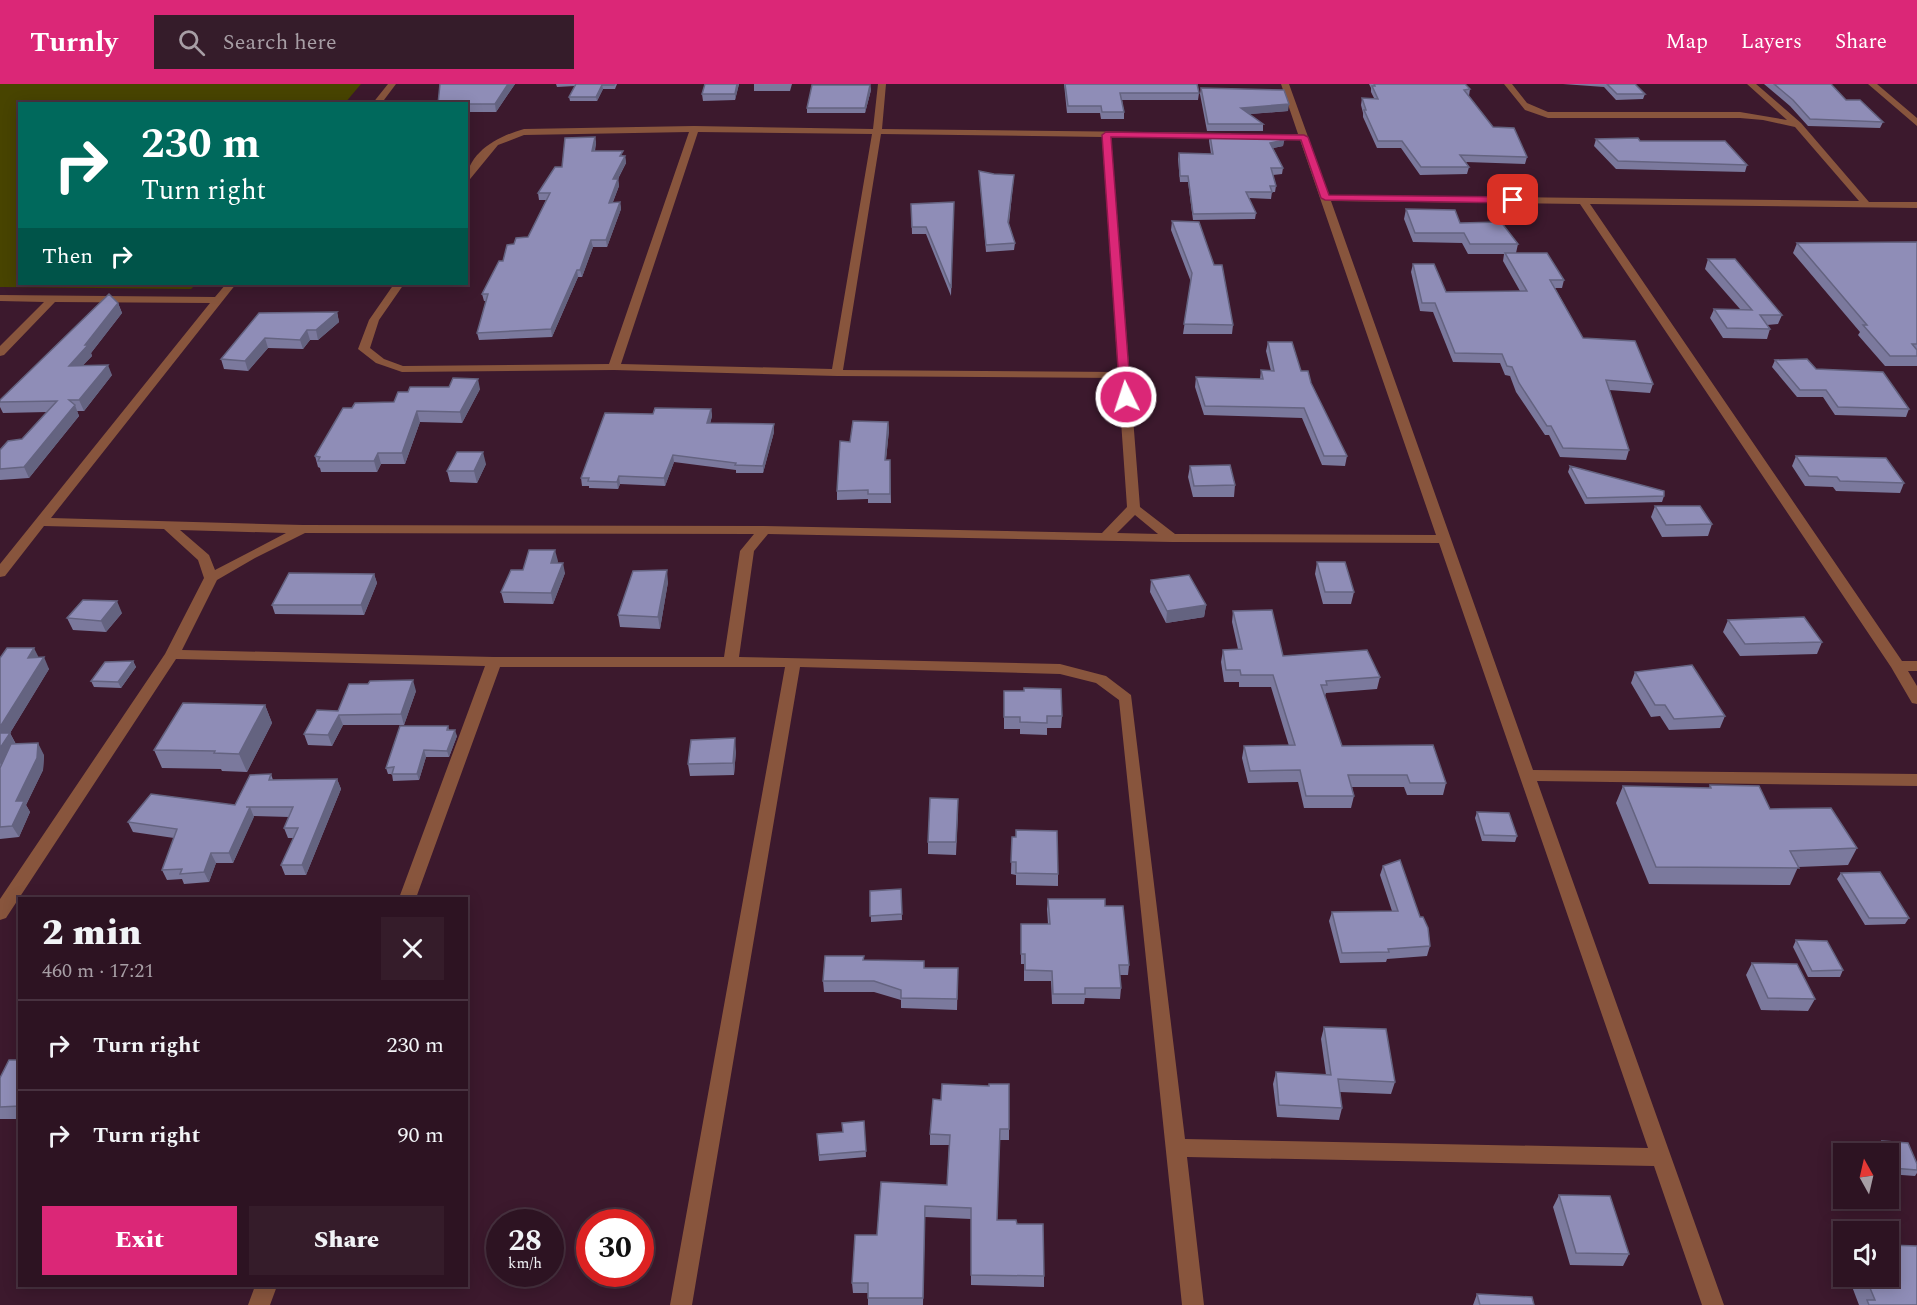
<!DOCTYPE html>
<meta charset="utf-8">
<style>
:root{--surface:#2d1322;--page:#351c2a;--text:#f1f3f6;--muted:#a79ea5;--line:#483240;--accent:#db2777}
body{margin:0;font-family:Spectral,serif;background:var(--page);color:var(--text);height:100vh;display:flex;flex-direction:column;font-size:22px;white-space:nowrap}
*{box-sizing:border-box;margin:0}
p{font-size:20px;color:var(--muted)}
.icon{flex:none;width:33px;height:33px;fill:none;stroke:currentColor;stroke-width:2;stroke-linecap:round;stroke-linejoin:round}
.map{position:relative;flex:1;overflow:hidden}
.panel{position:absolute;left:18px;top:813px;width:450px;height:390px;display:flex;flex-direction:column;background:var(--surface);border-radius:0px;box-shadow:0 3px 15px #0003,0 0 0 2px var(--line)}
.panel>*{flex:none}
.hud{position:absolute;left:18px;top:18px;width:450px;height:183px;border-radius:0px;box-shadow:0 3px 15px #0003,0 0 0 2px var(--line);background:#00695c;color:#fff;overflow:hidden}
.needle{width:39px;rotate:352deg}
.controls{position:absolute;left:1833px;top:1059px;display:grid;gap:12px}
.controls a{display:grid;place-items:center;width:66px;height:66px;border-radius:0px;background:var(--surface);box-shadow:0 3px 15px #0003,0 0 0 2px var(--line);font-size:30px}
.speed{position:absolute;left:486px;top:1125px;display:flex;gap:12px;font-size:30px;font-weight:700;text-align:center}
.speed>*{display:grid;place-content:center;width:78px;height:78px;border-radius:50%;background:var(--surface);box-shadow:0 3px 15px #0003,0 0 0 2px var(--line);line-height:1}
.speed small{font-size:15px;font-weight:400}
.speed .limit{border:9px solid #d22;background:#fff;color:#111}
.pin{position:absolute;display:grid;place-items:center;width:51px;height:51px;color:#fff;margin:-26px;border-radius:12px;box-shadow:0 3px 9px #0006}
.me{position:absolute;width:66px;margin:-33px;rotate:356deg;stroke-linejoin:round;filter:drop-shadow(0 0 4px #0008)}
.turn{display:flex;align-items:center;gap:21px;height:126px;padding:0 24px;font-size:27px}
.turn .icon{width:78px;height:78px;stroke-width:2.5}
.turn b{display:block;font-size:42px;line-height:51px}
.then{display:flex;align-items:center;height:57px;padding:0 24px;background:#0003;gap:12px;font-size:22px}
.round{display:grid;place-items:center;flex:none;width:63px;height:63px;border-radius:0px;background:var(--page)}
.head{display:flex;align-items:center;justify-content:space-between;height:102px;padding:0 24px}
h1{font-size:36px;font-weight:800;line-height:45px}
.cta{display:flex;gap:12px;margin-top:auto;padding:12px 24px}
.cta a{flex:1;height:69px;border-radius:0px;background:var(--accent);color:#fff;font-size:24px;font-weight:800;line-height:69px;text-align:center}
.cta a+a{background:var(--page);color:var(--text)}
ul{padding:0;list-style:none}
li{display:flex;align-items:center;gap:18px;height:90px;padding:0 24px;border-top:2px solid var(--line)}
li div{flex:1}
li b{display:block;font-size:22px}
li em{font-style:normal}
header{display:flex;align-items:center;gap:36px;box-sizing:border-box;height:84px;padding:0 30px;background:var(--accent);color:#fff}
header strong{font-size:28px}
nav{display:flex;gap:33px;margin-inline-start:auto;font-size:21px}
.search{width:420px;height:54px;background:var(--page);display:flex;align-items:center;gap:15px;box-sizing:border-box;padding:0 21px;border-radius:0px;color:var(--muted);font-size:22px}
.map>svg:first-child{display:block}
.green{fill:#484400}
.lines{fill:none;stroke-linecap:round;stroke-linejoin:round}
.minor{fill:#88553d;fill-rule:evenodd}
.wall{fill:#7b799d}
.shaded-wall{fill:#646380}
.building{fill:#8f8db7;stroke:#646380;stroke-width:1.5}
.route{fill:#db2777;stroke:#8e194d;stroke-width:1.5}
</style>
<header>
<strong>Turnly</strong>
<div class="search"><svg class="icon" aria-label="search" viewBox="0 0 24 24"><circle cx="10" cy="10" r="6"/><path d="M15 15l6 6"/></svg>Search here</div>
<nav><a>Map</a><a>Layers</a><a>Share</a></nav>
</header>
<div class="map">
<svg width="1917" height="1221" viewBox="0 0 1917 1221">
<rect width="100%" height="100%" fill="#3c192d"/>
<!-- green -->
<path class="green" d="M0,0H361L345,19L20,20V200H196L191,205L0,203Z"/>
<g class="lines">
<!-- minor -->
<path class="minor" d="M388,0H396L381,20H372Z
M878,0H886L882,45L1230,49L1234,52L1230,55L1111,53L1140,423L1175,450L1436,451L1300,56H1260L1256,53L1260,50H1298L1281,0H1289L1329,111L1859,117L1795,43L1763,36L1740,34H1548L1525,26L1504,0H1512L1527,19L1548,28H1740L1787,36L1747,0H1756L1801,39L1869,118H1917V124L1590,120L1902,577H1917V587H1908L1917,602V620L1912,619L1891,583L1580,120L1331,117L1533,686L1917,690V702L1537,697L1724,1221H1702L1654,1082L1187,1073L1204,1221H1182L1119,616L1096,599L1060,590L800,583L692,1221H670L785,583H500L416,814H399L485,582L176,575L6,834L0,836V815L165,570L204,494L198,476L164,445L44,442L5,492L0,493V480L210,219L55,218L4,271L0,272V262L44,218L0,217V211L215,213L226,200H236L51,434L303,441L764,442L1102,449L1127,423L1118,294L837,292L614,286L402,288L376,279L358,265L369,236L394,200H404L379,236L370,264L384,275L403,282L609,280L689,48L524,51L498,61L466,100C466,69 498,52 524,45L694,42L873,45ZM698,48L872,50L832,285L621,280ZM881,50L1102,53L1118,288L843,286ZM1135,431L1158,450L1117,449ZM180,446L286,449L215,486L209,471ZM305,449L754,450L740,467L724,573H494L182,566L217,496L255,474ZM768,450L1172,458L1439,459L1648,1064L1185,1055L1131,611L1106,592L1060,580L739,573L754,467Z
M1868,0H1877L1917,34V42Z
M255,1202H277L270,1221H248Z"/>
</g>
<!-- wall -->
<path class="wall" d="M440,0H515L496,28H466V20Z
M556,0H617L615,5H603L597,17H570L569,13L575,2L557,3Z
M705,0H739L735,16L703,17L702,10Z
M754,0H792L790,7H754Z
M1064,0H1197L1199,9L1198,16H1122L1124,28V35H1101L1100,29H1067Z
M1369,0H1465L1470,5L1469,12L1493,43L1527,73L1525,80L1466,78L1469,83L1467,90L1420,91L1401,64H1377L1363,33V29L1361,21L1362,14H1374L1371,8V4Z
M1563,0H1635L1645,10L1643,15L1616,16L1604,3Z
M1764,0H1831L1846,16L1883,38L1880,44L1808,42L1790,22Z
M870,1L871,6L865,29H807V24Z
M1201,4L1288,27L1249,30L1263,40V47H1207L1200,10Z
M1210,51L1284,56L1283,62L1273,64L1283,84L1282,90L1273,91L1276,102L1275,108H1272L1271,115L1249,114L1256,129L1255,135L1193,136L1188,98H1180L1178,75L1179,69L1211,70L1209,57Z
M595,53L596,59L595,67L625,72L626,79L618,95L619,102L613,118H620L621,125L607,163H593L582,193H578L552,253L479,256L477,249L486,217H484L482,210L503,177L514,160L528,153L546,116H539L538,109L562,83Z
M1596,55L1640,57L1747,81L1745,88L1616,85L1594,62Z
M979,87L994,90L1014,91L1009,140L1015,159L1014,166L986,168Z
M954,118L951,212L926,150H912L911,120Z
M1406,125L1460,139L1518,160L1516,169L1564,196L1562,204H1555L1583,254L1653,300L1650,309L1609,306L1629,366L1626,376L1560,373L1549,351H1545L1516,308L1510,292L1505,291L1500,279L1453,278L1433,228L1420,227L1411,188L1413,180L1446,208L1520,207L1503,177L1504,170H1468L1462,159L1413,158L1404,135Z
M1172,137L1233,241L1232,250H1183L1191,198L1171,146Z
M1917,158V282H1885L1858,251L1860,248L1793,169L1797,159Z
M1708,175L1782,231L1778,240L1767,241L1770,245L1767,255L1723,254L1710,234L1714,225H1740L1705,185Z
M118,219L122,229L91,269L92,272L83,281L112,291L84,327H77L79,332L29,394L0,396V366L22,355L47,328L3,329L0,323V316Z
M337,228L339,238L318,256H310L303,265L268,264L248,287L224,285L221,275L259,229Z
M1268,258L1301,287L1311,299L1347,372L1345,382L1322,381L1302,334L1204,331L1195,303L1196,293L1260,295L1261,286L1271,287L1266,267Z
M1775,276L1816,285L1909,325L1906,333L1835,331L1823,313H1797L1772,283Z
M480,305L462,339L420,338L405,380H381L377,388H321L320,384L318,383L315,372L394,318Z
M711,325L712,332L710,340L774,348L763,389H736V386L674,378L665,402L620,400L618,405L589,404V402H582L581,394L653,330Z
M888,338L889,346L886,376H890L891,419H868V415L837,416V407L850,358Z
M1796,372L1904,399L1900,409L1836,407L1833,403L1805,402L1792,382Z
M486,380L477,399L450,398L447,387Z
M1190,382L1235,401L1234,413H1193L1188,393Z
M1570,382L1664,412L1662,418L1585,420L1568,388Z
M1655,422L1712,440L1708,452L1662,453L1651,433Z
M558,477L557,479L565,489L553,520L504,519L501,508L523,486Z
M1317,478L1354,508L1351,520H1323L1315,490Z
M374,490L377,499L364,531L275,530L272,521Z
M1151,496L1206,521L1204,533L1166,539L1150,508Z
M668,498L660,545L620,543L618,531Z
M1233,527L1283,572L1380,593L1377,605L1326,609L1325,612L1342,662L1446,699L1443,711H1407L1404,703H1352L1354,712L1351,724H1304L1298,698L1248,699L1242,674L1244,662H1289L1271,603H1239V598H1224L1221,578L1223,566L1238,565L1232,538Z
M122,529L106,548L73,546L67,534Z
M1728,536L1822,558L1817,570L1740,572L1723,548Z
M0,574H39L49,585L10,649L16,660L44,671L43,686L26,721L30,728L19,753L0,755Z
M133,577L136,583L121,604L94,603L91,597Z
M1635,588L1725,632L1720,644L1669,646L1660,632L1651,633L1631,599Z
M416,607L404,641H343L332,662L308,661L304,650L338,627Z
M1004,607L1062,632L1061,644H1047V651L1020,650V645H1004Z
M265,621L272,639L247,688L222,687L221,685L162,684L154,666Z
M448,642L449,646L457,652L449,673H426L419,696L393,697L392,690H388L386,684Z
M736,667L734,691L690,692L688,680Z
M271,690L273,696L337,695L341,705L306,791H285L281,781L294,754H288L284,744L289,733L254,732L233,779H216L209,798L184,800L182,795L167,796L162,786L174,754L133,748L128,738L235,721Z
M1710,701L1770,725L1857,764L1848,781L1798,783L1790,801L1649,800L1616,719L1623,702L1709,704Z
M958,727L956,771L928,770V758Z
M1477,728L1517,752L1515,758L1482,757L1475,734Z
M1012,753L1058,790V802L1016,801V791L1011,790Z
M1383,782L1430,862L1427,872L1387,875L1386,878L1340,879L1329,837L1332,828L1392,827L1380,791Z
M1841,789L1909,834L1905,840L1865,841L1837,795Z
M901,805L902,836L871,838L870,807Z
M1048,815L1105,822L1129,881L1128,891H1120L1121,904L1120,915L1085,914L1084,920H1052L1051,897H1024V880H1021V850L1048,840L1047,825Z
M1796,856L1843,886L1840,893H1808L1793,863Z
M864,876L924,884H958L957,926L901,924V916L874,908H824L823,897Z
M1752,879L1815,915L1808,927L1761,926L1746,891Z
M1324,943L1395,998L1391,1010L1340,1008L1342,1024L1339,1036L1277,1033L1273,1000L1276,988L1326,991L1321,955Z
M20,976V1035H0V994Z
M941,1016L1009,1045V1056H999L997,1136L1017,1140L1044,1192V1203L971,1201V1135L925,1133L923,1221H868V1209H853L852,1199L877,1151L947,1101L949,1061H930V1050Z
M864,1037L866,1073L819,1077L817,1050L843,1048Z
M1882,1057L1917,1080V1089L1915,1092L1888,1090V1070H1880L1878,1063Z
M1559,1111L1629,1170L1623,1182L1570,1181L1553,1123Z
M1844,1172V1182L1841,1175Z
M1848,1192H1888L1917,1221H1859Z
M1477,1210L1534,1221H1473Z"/>
<!-- shaded-wall -->
<path class="shaded-wall" d="M508,0H515L496,28L495,20Z
M737,0H739L735,16V10Z
M602,1L603,5L597,17L596,13Z
M870,1L871,6L865,29V24Z
M1289,20L1288,27L1240,31L1241,24Z
M595,53L596,59L593,74L592,67Z
M1284,56L1283,62L1269,65L1270,59Z
M625,72L626,79L614,102L613,95Z
M618,95L619,102L610,125L609,119Z
M620,118L621,125L607,163L606,156Z
M591,156L593,163L582,193L580,186Z
M577,186L578,193L552,253L551,245Z
M118,219L122,229L91,269L92,272L73,292L69,282Z
M337,228L339,238L318,256L316,246Z
M307,246L310,256L303,265L300,256Z
M265,254L268,264L248,287L245,277Z
M108,281L112,291L84,327L79,316Z
M478,295L480,305L462,339L460,328Z
M75,321L79,332L29,394L24,383Z
M711,325L712,332L708,347L707,339Z
M417,327L420,338L405,380L402,369Z
M888,338L889,346L885,385V376Z
M774,340V348L763,389V382Z
M483,368L486,380L477,399L474,387Z
M378,369L381,380L377,388L374,377Z
M673,371L674,378L665,402L664,394Z
M619,392L620,400L618,405L617,398Z
M555,466L558,477L554,490L551,479Z
M563,479L565,489L553,520L551,509Z
M667,486L668,498L660,545L658,533Z
M374,490L377,499L364,531L361,521Z
M117,517L122,529L106,548L101,537Z
M1206,521L1204,533L1166,539L1167,527Z
M34,564L40,576L28,574Z
M44,573L49,585L10,649L16,661L2,683L0,679V643Z
M133,577L136,583L121,604L118,598Z
M413,596L416,607L404,641L401,630Z
M265,621L272,639L247,688L239,670Z
M339,631L343,641L332,662L328,651Z
M455,646L457,652L449,673L447,667Z
M735,654L736,667L734,691L733,679Z
M38,659L44,671L43,686L26,721L30,728L19,753L12,742L16,717Z
M424,666L426,673L419,696L417,690Z
M337,695L341,705L306,791L302,781Z
M250,723L254,733L233,779L229,769Z
M211,769L216,779L209,798L204,788Z"/>
<!-- building -->
<path class="building" d="M440,0H508L495,20H438Z
M576,0H615L614,1H602L596,13H569Z
M705,0H737L735,10H702Z
M1065,0H1197L1199,9H1120L1124,28H1102L1101,22H1068Z
M1374,0H1465L1470,5L1464,6L1493,43L1514,44L1527,73L1460,71L1469,83H1421L1402,57H1378L1364,26H1366L1362,14L1378,15L1372,2H1375Z
M1607,0H1635L1645,10H1617Z
M1774,0H1831L1846,16H1860L1883,38L1810,35L1793,16Z
M812,1H870L865,24H807Z
M1201,4L1284,6L1289,20L1241,24L1263,40H1208Z
M1210,51L1278,52L1284,56L1270,59L1283,84H1271L1276,102H1270L1272,108H1246L1256,129L1193,130L1188,92H1180L1179,69L1213,70Z
M595,53L592,67H623L620,72H625L613,95H618L609,119L620,118L606,156H591L580,186H577L551,245L477,249L488,210H482L499,177H503L507,161L514,160L516,154L528,153L550,109H538L555,83H562L565,54Z
M1638,54L1640,57H1725L1747,81L1618,77L1596,55Z
M979,87L994,90L1014,91L1008,138L1015,159L986,161Z
M954,118L951,204L926,143H912L911,120Z
M1406,125L1455,126L1460,139L1501,138L1518,160H1470L1464,149H1415Z
M1172,137L1199,138L1214,181H1222L1233,241L1184,240L1192,189Z
M1917,158V260H1912L1917,266V272H1890L1863,241H1867L1797,159Z
M1505,169H1547L1564,196H1550L1583,254L1635,257L1653,300L1606,296L1629,366L1563,364L1551,342H1547L1519,299L1512,283L1507,282L1502,270L1455,269L1435,219H1422L1413,180H1434L1446,208L1527,207Z
M1708,175H1735L1782,231H1760L1770,245L1727,244L1714,225L1752,226Z
M109,210L118,219L85,261H88L69,282L108,281L79,316H69L75,321L24,383L0,385V366L8,357L22,355L57,317L0,318V316Z
M337,228L316,246H307L300,256L265,254L245,277L221,275L259,229Z
M1268,258H1292L1301,287H1308L1311,299L1347,372H1324L1304,324L1205,322L1196,293L1263,295L1261,286L1274,287Z
M1807,275L1816,285L1883,288L1909,325L1838,323L1826,306H1800L1775,276Z
M453,294L478,295L460,328L417,327L402,369H378L374,377H318L320,373L315,372L343,324H352L355,319L394,318L398,308H408L410,303H449Z
M655,324L711,325L707,339L774,340L763,382L735,381L736,379L673,371L664,394L619,392L617,398L588,397L589,394H581L605,329L653,330Z
M853,337L888,338L885,376H890V410H868V406L837,407L840,357L850,358Z
M457,368H483L474,387H447Z
M1796,372L1886,374L1904,399L1840,397L1837,393L1809,392Z
M1230,381L1235,401L1194,402L1190,382Z
M1570,382L1664,407V412L1587,414Z
M1655,422H1700L1712,440L1666,441Z
M529,466H555L551,479H563L551,509L501,508L511,486H523Z
M1317,478H1345L1354,508H1325Z
M667,486L658,533L618,531L633,487Z
M289,489L374,490L361,521H272Z
M1189,491L1206,521L1167,527L1151,496Z
M83,516L117,517L101,537L67,534Z
M1272,526L1283,572L1367,566L1380,593L1326,597L1327,601H1321L1342,662L1433,661L1446,699H1410L1407,691H1348L1354,712H1306L1300,686L1250,687L1244,662L1295,661L1273,591H1241L1240,586H1226L1223,566L1242,565L1233,527Z
M1804,533L1822,558L1745,560L1728,536Z
M7,564H34L28,574L44,573L0,643V574Z
M133,577L118,598L91,597L105,578Z
M1692,581L1725,632L1674,635L1665,621H1655L1635,588Z
M413,596L401,630L339,631L328,651L304,650L317,626L338,627L349,600H368L370,597Z
M1024,604L1061,605L1062,632H1047V639L1020,638V633H1004V607H1024Z
M183,619L265,621L239,670L214,669L215,667L154,666Z
M400,642H448L447,646H455L447,667L424,666L417,690H392L394,683L386,684Z
M0,649H10L0,664Z
M735,654L733,679L688,680L691,656Z
M38,659L37,674L16,717H24L12,742L0,743V684L11,660Z
M271,690L269,696L337,695L302,781H281L298,744H284L293,723H246H250L229,769H211L204,788L180,790L182,785L162,786L177,745L128,738L151,710L235,721L250,691Z
M1710,701L1759,702L1770,725L1831,724L1857,764L1790,767L1799,784L1656,783L1623,702L1711,704Z
M930,714L958,715L956,758H928Z
M1477,728L1509,729L1517,752L1484,751Z
M1016,746L1057,747L1058,790L1016,789V778H1011L1012,753H1016Z
M1400,776L1420,833H1423L1428,844L1430,862L1388,865L1389,868L1342,869L1332,828L1398,827L1383,782Z
M1880,788L1909,834H1869L1841,789Z
M901,805L902,830L870,832V807Z
M1048,815H1105V822H1123L1129,881H1119L1121,904H1085V910H1053L1052,887L1025,886V870H1021V840H1050Z
M1796,856L1827,857L1843,886L1812,887Z
M825,872H864L863,876L924,877V884H958L957,915L901,914V906L874,897H823Z
M1752,879L1797,880L1815,915L1768,914Z
M1324,943L1386,945L1395,998L1338,995L1342,1024L1279,1021L1276,988L1331,991Z
M9,976H20V1022L0,1023V994Z
M942,1000L989,1002V1000H1009V1045H1000L997,1136H1016L1017,1140H1043L1044,1192L971,1191V1124L925,1122L923,1214H868V1199H852L855,1151H877L881,1098L947,1101L950,1051L930,1050L933,1015L941,1016Z
M864,1037L866,1067L819,1071L817,1050L843,1048L842,1039Z
M1882,1057L1908,1059L1917,1080V1086L1892,1084L1888,1074V1070H1887Z
M1559,1111L1610,1112L1629,1170L1576,1169Z
M1888,1161L1917,1162V1221H1869L1867,1216H1875L1865,1192H1888Z
M1477,1210L1532,1213L1534,1221H1480Z"/>
<!-- route -->
<path class="route" d="M1106,48L1304,51L1308,53L1329,111L1513,113L1517,116L1513,119L1325,116L1321,114L1301,56L1111,53L1131,313L1126,316L1120,313L1102,51Z"/>
</svg>
<div class="controls">
<a><svg class="needle" viewBox="-14 -14 28 28"><path d="M0-13l5 13h-10z" fill="#e53935"/><path d="M0 13l5-13h-10z" fill="#a79ea5"/></svg></a>
<a><svg class="icon" aria-label="sound" viewBox="0 0 24 24"><path d="M4 9h4l5-4v14l-5-4H4zM17 9q2 3 0 6"/></svg></a>
</div>
<div class="speed"><div>28<small>km/h</small></div><div class="limit">30</div></div>
<div class="pin" style="left:1513px;top:116px;background:#d93025"><svg class="icon" aria-label="arrive" viewBox="0 0 24 24"><path d="M6 21V4h12l-3 4 3 4H6"/></svg></div>
<svg class="me" style="left:1126px;top:313px" viewBox="-20 -20 40 40"><circle r="17" fill="#db2777" stroke="#fff" stroke-width="3"/><path d="M0-11L8 9 0 5-8 9z" fill="#fff"/></svg>
<div class="hud">
<div class="turn"><svg class="icon" aria-label="right" viewBox="0 0 24 24"><path d="M7 20v-9h11M14 6l5 5-5 5"/></svg><div><b>230 m</b>Turn right</div></div>
<div class="then">Then<svg class="icon" aria-label="right" viewBox="0 0 24 24"><path d="M7 20v-9h11M14 6l5 5-5 5"/></svg></div>
</div>
<section class="panel">
<div class="head"><div><h1>2 min</h1><p>460 m · 17:21</p></div><a class="round"><svg class="icon" aria-label="close" viewBox="0 0 24 24"><path d="M6 6l12 12M18 6L6 18"/></svg></a></div>
<ul>
<li><svg class="icon" aria-label="right" viewBox="0 0 24 24"><path d="M7 20v-9h11M14 6l5 5-5 5"/></svg><div><b>Turn right</b></div><em>230 m</em></li>
<li><svg class="icon" aria-label="right" viewBox="0 0 24 24"><path d="M7 20v-9h11M14 6l5 5-5 5"/></svg><div><b>Turn right</b></div><em>90 m</em></li>
</ul>
<div class="cta"><a>Exit</a><a>Share</a></div>
</section>
</div>
